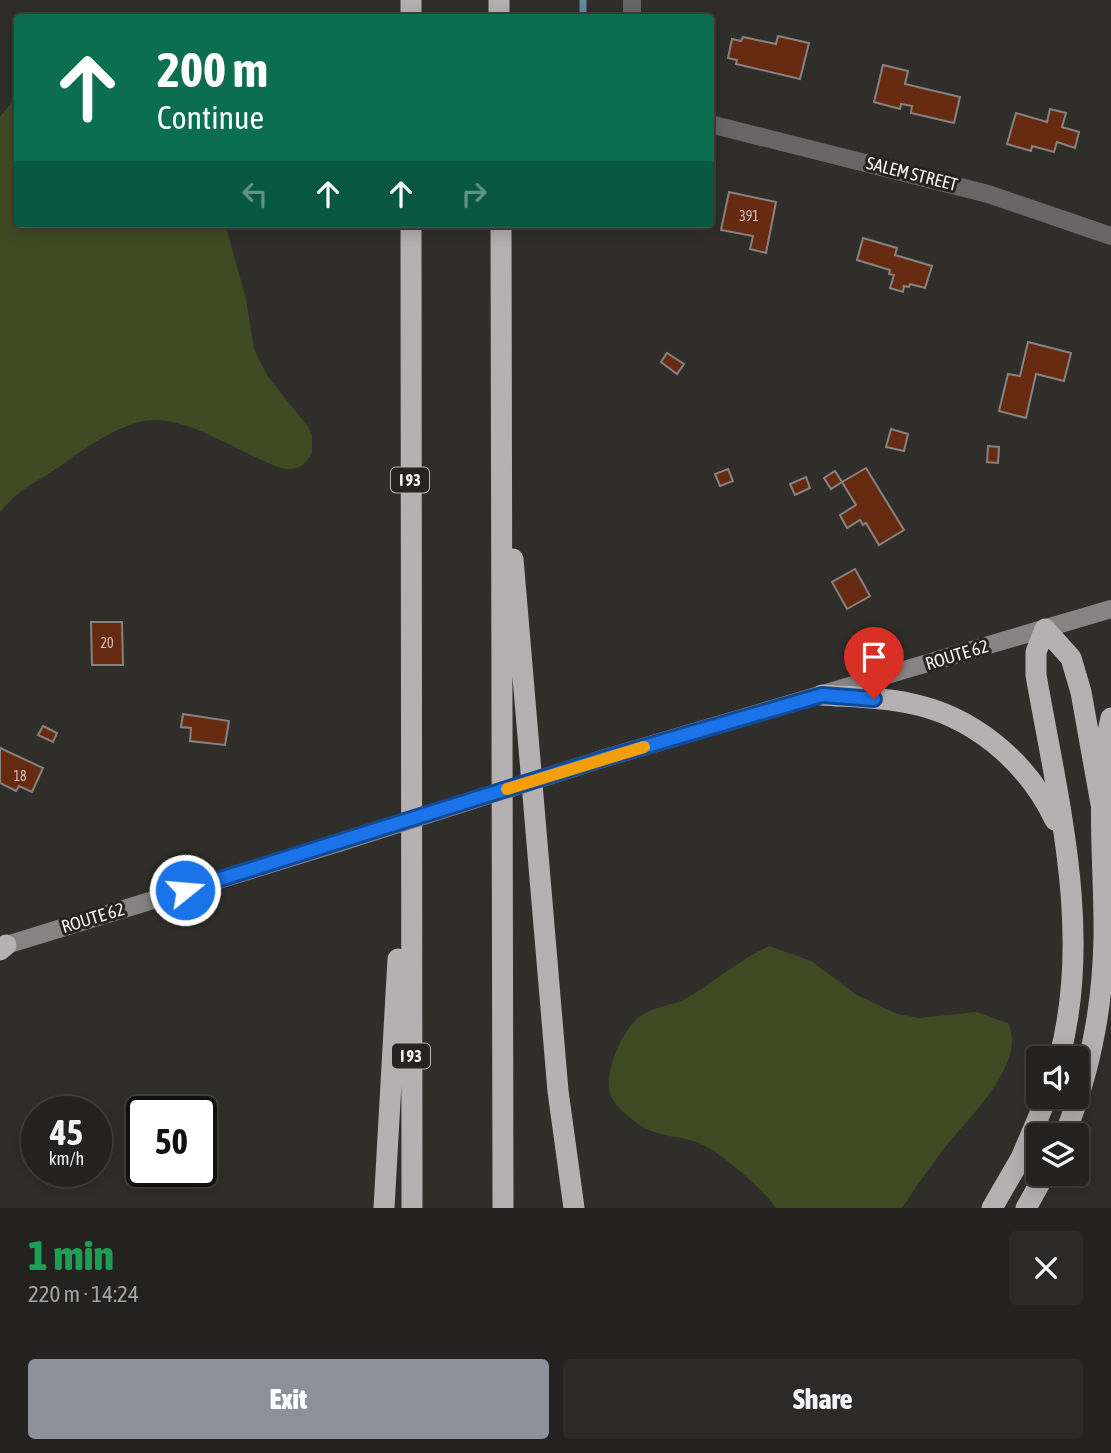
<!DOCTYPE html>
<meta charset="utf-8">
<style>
:root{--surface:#232220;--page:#2b2a29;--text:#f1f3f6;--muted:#a3a4a5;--line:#403f3e;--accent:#8c9099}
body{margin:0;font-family:"Asap Condensed",sans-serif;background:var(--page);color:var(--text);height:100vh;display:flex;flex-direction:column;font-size:26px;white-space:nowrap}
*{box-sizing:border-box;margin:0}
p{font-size:23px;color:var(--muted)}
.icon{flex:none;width:38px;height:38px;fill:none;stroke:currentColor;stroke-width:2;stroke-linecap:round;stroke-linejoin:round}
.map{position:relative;height:1208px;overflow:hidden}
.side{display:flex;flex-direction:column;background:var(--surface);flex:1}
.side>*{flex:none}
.hud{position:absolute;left:14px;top:14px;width:700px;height:214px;border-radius:7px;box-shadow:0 4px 18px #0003,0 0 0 2px var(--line);background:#0b6e4f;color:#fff;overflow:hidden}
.controls{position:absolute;left:1026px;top:1046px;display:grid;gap:14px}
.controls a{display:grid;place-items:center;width:63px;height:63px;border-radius:7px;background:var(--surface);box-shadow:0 4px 18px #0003,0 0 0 2px var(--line);font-size:35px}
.speed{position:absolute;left:21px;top:1096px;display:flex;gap:14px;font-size:35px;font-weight:700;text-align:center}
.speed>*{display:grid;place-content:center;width:91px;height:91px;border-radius:50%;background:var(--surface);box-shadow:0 4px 18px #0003,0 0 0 2px var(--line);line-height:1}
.speed small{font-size:18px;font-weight:400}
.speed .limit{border:4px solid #111;border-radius:10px;background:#fff;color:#111}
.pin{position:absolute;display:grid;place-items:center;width:60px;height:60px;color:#fff;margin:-72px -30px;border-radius:50% 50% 50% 0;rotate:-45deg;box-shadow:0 0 7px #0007}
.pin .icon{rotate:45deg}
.me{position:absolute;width:77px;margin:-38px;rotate:73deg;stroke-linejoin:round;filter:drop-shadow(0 0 5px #0008)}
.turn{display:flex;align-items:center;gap:24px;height:147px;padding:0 28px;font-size:32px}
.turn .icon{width:91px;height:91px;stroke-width:2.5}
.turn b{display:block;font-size:49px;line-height:60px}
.lanes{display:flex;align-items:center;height:66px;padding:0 28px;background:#0003;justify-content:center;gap:35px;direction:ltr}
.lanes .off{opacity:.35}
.round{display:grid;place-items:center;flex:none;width:74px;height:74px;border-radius:7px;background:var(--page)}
.headline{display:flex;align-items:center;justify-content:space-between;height:119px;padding:0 28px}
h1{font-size:42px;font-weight:800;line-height:52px;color:#1e9e55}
.action{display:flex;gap:14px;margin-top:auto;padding:14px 28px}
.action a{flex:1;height:80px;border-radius:7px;background:var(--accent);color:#fff;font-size:28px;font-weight:800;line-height:80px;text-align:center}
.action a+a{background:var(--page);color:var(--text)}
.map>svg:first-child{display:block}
.green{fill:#404a22}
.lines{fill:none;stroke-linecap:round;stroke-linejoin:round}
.stream{stroke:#608b9c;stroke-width:7}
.building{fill:#662a11;stroke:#878280;stroke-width:2}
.street{stroke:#676565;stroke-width:18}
.secondary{stroke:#878384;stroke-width:18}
.highway{stroke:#b5b0b1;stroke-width:21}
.secondary-bridge{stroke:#878384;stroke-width:18}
.route-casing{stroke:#114b97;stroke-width:18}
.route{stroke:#1a73e8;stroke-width:12}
.slow{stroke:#f59e0b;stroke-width:12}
.labels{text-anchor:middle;stroke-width:6;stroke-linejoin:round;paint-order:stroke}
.number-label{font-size:14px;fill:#d0c1b8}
.shield{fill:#252421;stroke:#b5b5b2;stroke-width:2}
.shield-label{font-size:16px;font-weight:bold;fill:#f3f3f0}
.street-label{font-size:18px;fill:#f3f3f0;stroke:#252421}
</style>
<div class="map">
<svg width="1111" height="1208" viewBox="0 0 1111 1208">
<rect width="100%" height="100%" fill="#2f2e2a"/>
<!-- green -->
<path class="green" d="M17,95L18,224H225L246,299L254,349L267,375L308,427L312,435V453C305,467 296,471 281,468C242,455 185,413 144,421C114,427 84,449 59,467C38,481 15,491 0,513V117Z
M769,946L811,961L857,995L897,1014L920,1018L976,1012L1008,1023C1029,1065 961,1125 939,1155C926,1172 914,1190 902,1208H776C762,1188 717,1148 694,1141C676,1136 662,1137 643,1127C633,1121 613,1105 610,1093C604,1071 622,1031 639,1017C653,1006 669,1007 683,1000C714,983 735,962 769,946Z"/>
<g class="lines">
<!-- stream -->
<path class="stream" d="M583,18V0"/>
</g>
<!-- building -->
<path class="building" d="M778,36L809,43L800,79L736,64L737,60L728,58L732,39L741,41L743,37L776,44Z
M883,65L908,71L905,84L960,97L954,123L911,113L912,106L901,104L900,109L874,102Z
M1050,109L1066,113L1062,127L1079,132L1075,148L1057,142L1054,152L1032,146L1031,151L1007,144L1016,113L1047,122Z
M729,192L776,202L766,253L750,249L753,236L721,230Z
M863,238L897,248L895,255L932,266L925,288L910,284L909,287L904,286L903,292L890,288L894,275L889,274L890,270L857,260Z
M1028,342L1071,353L1064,381L1036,374L1026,418L999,411L1008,374L1020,376Z
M667,353L684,364L677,374L661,362Z
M891,429L908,434L904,451L886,447Z
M988,446L999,447L998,463L987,462Z
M866,468L904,530L879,545L866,523L863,525L860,520L847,528L840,515L856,505L842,482Z
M728,469L733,481L720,486L715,474Z
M835,471L842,482L831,489L824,478Z
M806,477L810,488L795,495L790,484Z
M855,569L870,596L847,609L832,582Z
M91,622H122L123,665H92Z
M183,714L229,721L225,745L190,741L191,728L181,727Z
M43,726L57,733L53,742L38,735Z
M0,748L43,768L32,792L19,786L16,791L0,783Z"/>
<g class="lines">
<!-- street -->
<path class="street" d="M632,18V0
M710,124L988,194L1111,236"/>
<!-- secondary -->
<path class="secondary" d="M602,759L1111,609
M0,947L339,843"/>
<!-- highway -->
<path class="highway" d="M411,0V18
M499,0V18
M411,224L412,1208
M501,224L503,1208
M513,559L558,1091L574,1208
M822,695C850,697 880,697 908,703C972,715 1027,761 1055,820
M0,950L6,945
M1059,1059C1093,933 1058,801 1036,675V652L1045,629L1071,658L1081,692L1101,804
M1064,1136C1090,1073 1103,1005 1104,937C1105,864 1094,790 1111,718
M384,1208L398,959
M992,1208L1021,1158L1047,1097
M1026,1208L1045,1174"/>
<!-- secondary-bridge -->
<path class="secondary-bridge" d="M339,843L602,759"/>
</g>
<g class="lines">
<defs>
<path id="route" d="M185,890L602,759L822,695L874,699"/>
</defs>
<!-- route casing -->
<use href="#route" class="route-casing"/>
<!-- route -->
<use href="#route" class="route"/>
<!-- slow -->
<path class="slow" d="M507,789L644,747"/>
</g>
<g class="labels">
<!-- number labels -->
<g class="number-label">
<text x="749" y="221">391</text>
<text x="107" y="648">20</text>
<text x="20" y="781">18</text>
</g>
<!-- shield labels -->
<g class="shield">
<rect x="391" y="467.5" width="38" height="25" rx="5"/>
<rect x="392" y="1043.5" width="38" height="25" rx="5"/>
</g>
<g class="shield-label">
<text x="410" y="486">I 93</text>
<text x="411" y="1062">I 93</text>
</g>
<!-- street labels -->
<g class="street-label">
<text transform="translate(912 174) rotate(14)" y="6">SALEM STREET</text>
<text transform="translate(957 655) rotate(-17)" y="6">ROUTE 62</text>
<text transform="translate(93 918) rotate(-17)" y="6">ROUTE 62</text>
</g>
</g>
</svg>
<div class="controls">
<a><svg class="icon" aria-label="sound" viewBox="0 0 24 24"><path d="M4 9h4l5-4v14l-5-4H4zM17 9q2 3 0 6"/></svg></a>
<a><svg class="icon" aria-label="layers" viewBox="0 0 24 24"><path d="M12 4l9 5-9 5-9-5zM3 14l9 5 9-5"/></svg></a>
</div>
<div class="speed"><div>45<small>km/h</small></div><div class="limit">50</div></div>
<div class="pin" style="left:874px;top:699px;background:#d93025"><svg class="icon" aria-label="arrive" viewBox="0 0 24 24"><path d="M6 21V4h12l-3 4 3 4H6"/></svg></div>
<svg class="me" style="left:185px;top:890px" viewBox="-20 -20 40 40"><circle r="17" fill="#1a73e8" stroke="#fff" stroke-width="3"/><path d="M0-11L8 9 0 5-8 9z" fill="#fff"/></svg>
<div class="hud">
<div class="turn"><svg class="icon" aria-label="ahead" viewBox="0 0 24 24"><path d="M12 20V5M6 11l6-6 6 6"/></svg><div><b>200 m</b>Continue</div></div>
<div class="lanes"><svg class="icon off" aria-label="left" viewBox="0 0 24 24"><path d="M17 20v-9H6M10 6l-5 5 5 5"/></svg><svg class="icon" aria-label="ahead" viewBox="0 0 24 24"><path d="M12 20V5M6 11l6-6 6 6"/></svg><svg class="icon" aria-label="ahead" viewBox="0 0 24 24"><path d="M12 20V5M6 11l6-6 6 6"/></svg><svg class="icon off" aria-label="right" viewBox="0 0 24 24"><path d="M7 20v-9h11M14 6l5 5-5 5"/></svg></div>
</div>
</div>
<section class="side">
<div class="headline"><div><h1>1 min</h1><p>220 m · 14:24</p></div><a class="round"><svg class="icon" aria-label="close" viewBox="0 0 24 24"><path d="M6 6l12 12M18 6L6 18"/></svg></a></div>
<div class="action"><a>Exit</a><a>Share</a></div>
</section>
